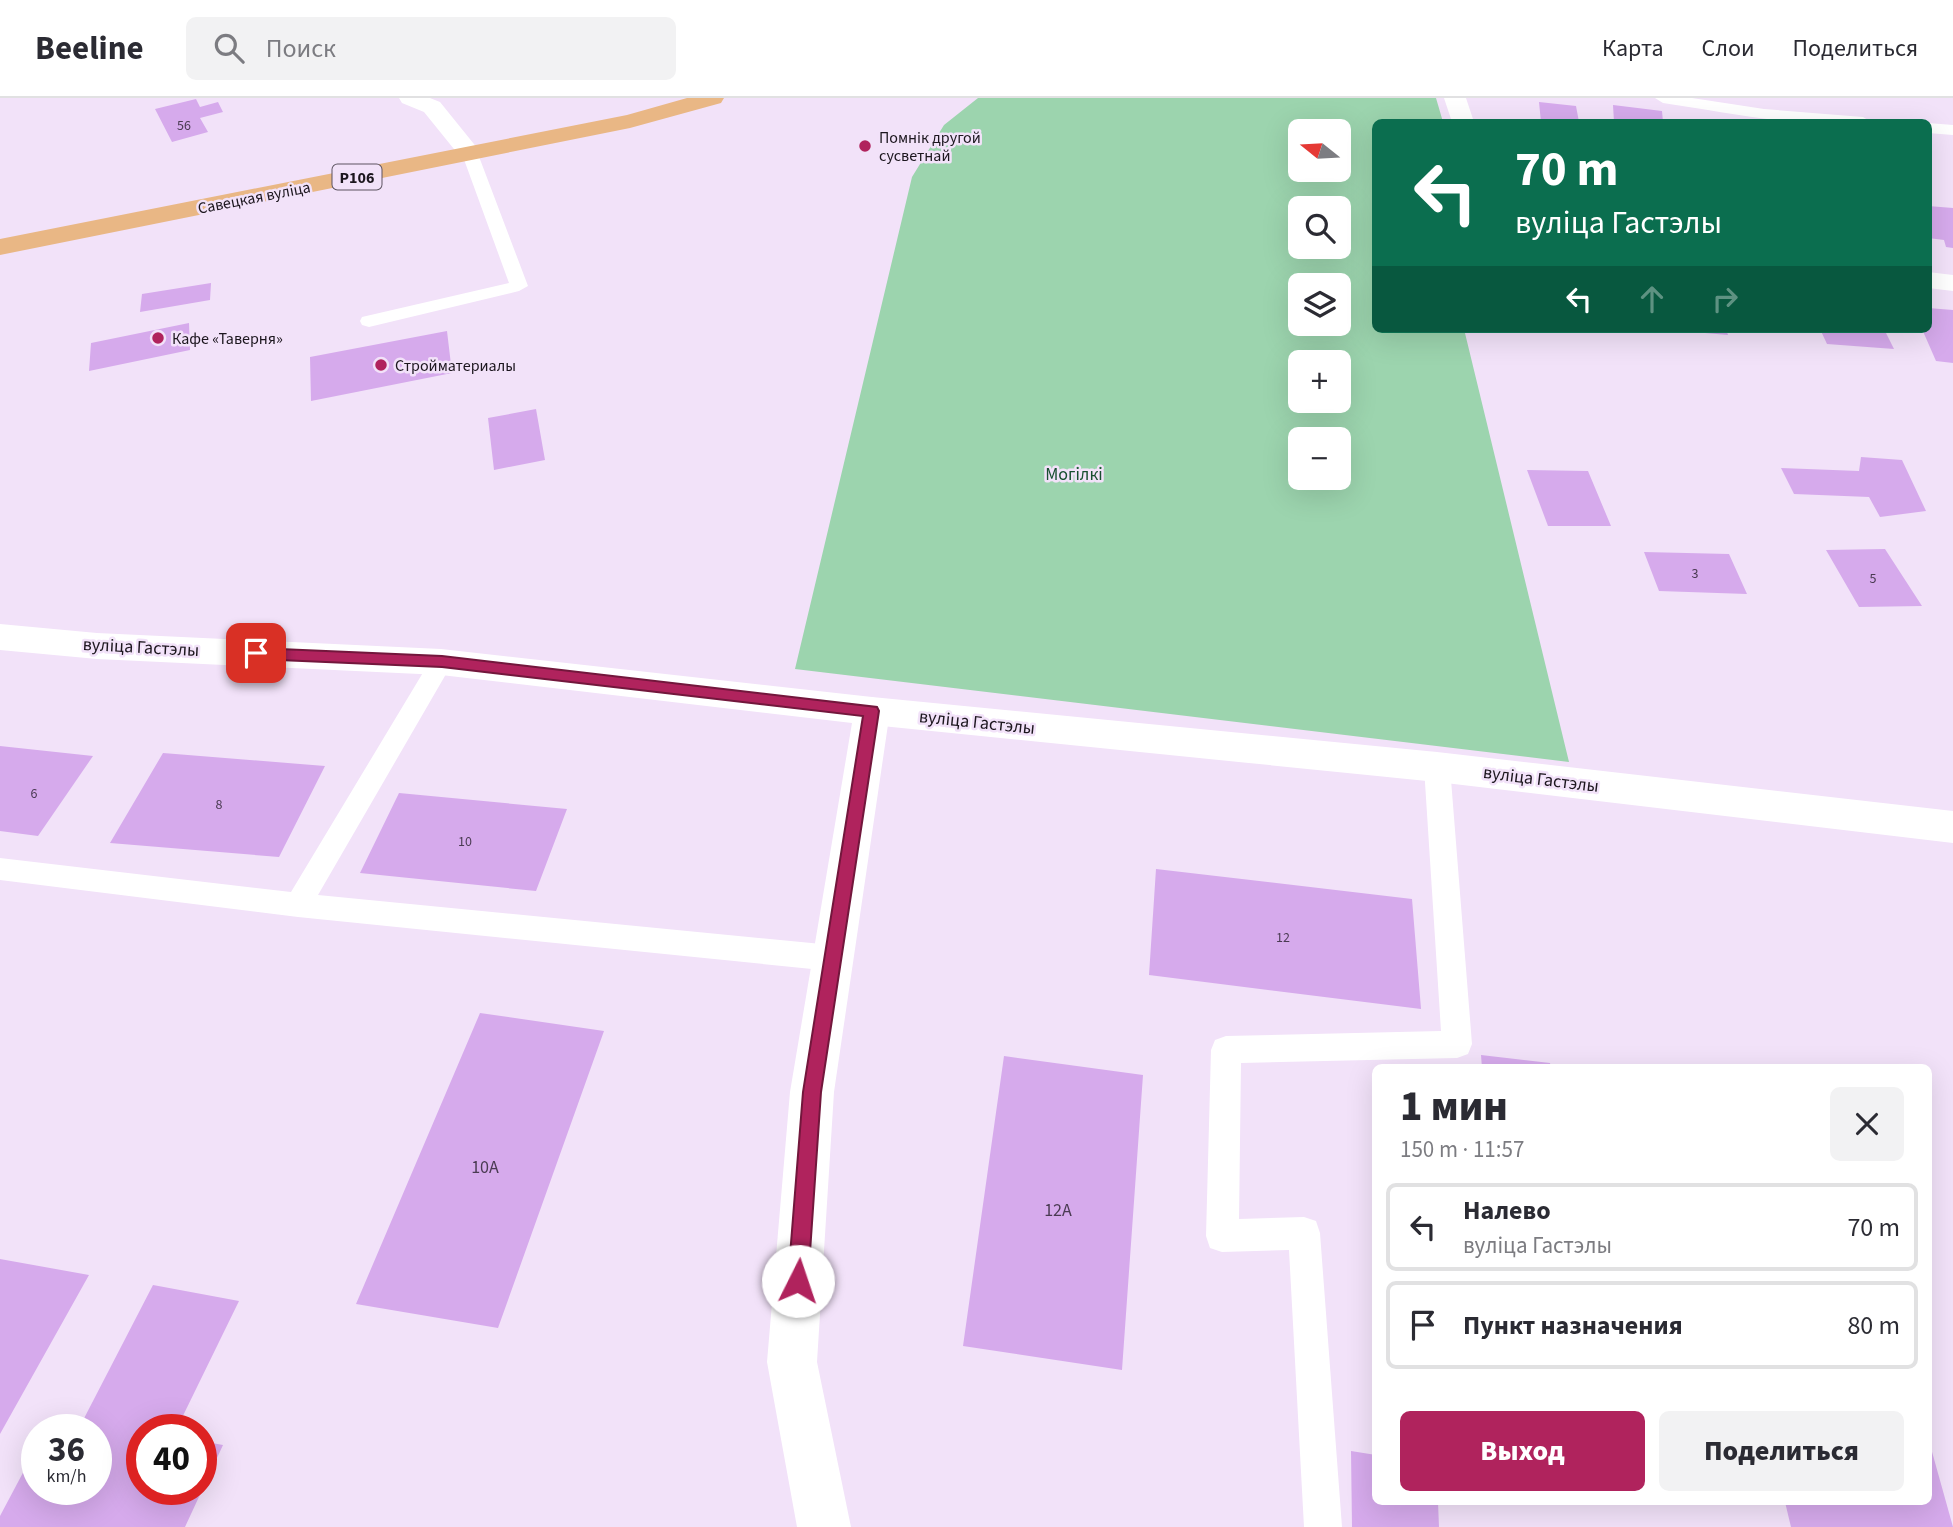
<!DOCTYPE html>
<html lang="ru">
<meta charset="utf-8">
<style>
:root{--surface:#fff;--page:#f2f2f3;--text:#2b2b33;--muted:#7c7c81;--line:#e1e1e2;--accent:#b0235d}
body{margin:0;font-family:"Source Sans 3",sans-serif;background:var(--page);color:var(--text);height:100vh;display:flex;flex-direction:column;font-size:26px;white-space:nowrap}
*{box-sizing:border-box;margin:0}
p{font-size:23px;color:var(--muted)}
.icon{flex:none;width:38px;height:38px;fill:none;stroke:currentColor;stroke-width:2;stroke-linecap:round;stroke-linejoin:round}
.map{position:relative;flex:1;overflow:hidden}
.drawer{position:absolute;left:1372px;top:966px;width:560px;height:441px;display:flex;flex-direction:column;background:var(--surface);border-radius:10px;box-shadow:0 7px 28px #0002}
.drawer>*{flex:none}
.hud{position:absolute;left:1372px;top:21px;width:560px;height:214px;border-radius:10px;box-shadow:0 7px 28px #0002;background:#0b6e4f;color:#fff;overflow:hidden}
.needle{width:46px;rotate:288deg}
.fabs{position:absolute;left:1288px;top:21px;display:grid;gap:14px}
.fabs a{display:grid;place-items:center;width:63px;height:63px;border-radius:10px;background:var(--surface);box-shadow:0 7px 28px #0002;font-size:35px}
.speed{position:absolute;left:21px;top:1316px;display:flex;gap:14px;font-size:35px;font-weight:700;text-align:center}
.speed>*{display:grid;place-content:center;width:91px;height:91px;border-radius:50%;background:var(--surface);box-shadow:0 7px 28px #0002;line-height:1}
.speed small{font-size:18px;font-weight:400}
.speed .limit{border:10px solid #d22;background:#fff;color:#111}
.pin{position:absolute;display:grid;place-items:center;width:60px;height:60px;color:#fff;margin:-30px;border-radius:14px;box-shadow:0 4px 10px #0006}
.me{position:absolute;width:77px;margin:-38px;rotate:4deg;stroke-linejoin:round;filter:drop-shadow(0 0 5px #0008)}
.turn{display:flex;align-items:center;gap:24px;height:147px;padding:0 28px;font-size:32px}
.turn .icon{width:91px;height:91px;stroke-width:2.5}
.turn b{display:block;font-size:49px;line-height:60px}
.lanes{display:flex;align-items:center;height:66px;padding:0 28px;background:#0003;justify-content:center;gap:35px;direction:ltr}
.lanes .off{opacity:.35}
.round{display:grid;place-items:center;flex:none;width:74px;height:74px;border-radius:10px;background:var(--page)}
.overview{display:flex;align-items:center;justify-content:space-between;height:119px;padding:0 28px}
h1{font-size:42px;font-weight:800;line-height:52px}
.action{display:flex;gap:14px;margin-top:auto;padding:14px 28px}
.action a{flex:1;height:80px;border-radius:10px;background:var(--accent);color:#fff;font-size:28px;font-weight:800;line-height:80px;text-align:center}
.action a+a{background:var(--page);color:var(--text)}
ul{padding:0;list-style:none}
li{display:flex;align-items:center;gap:21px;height:88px;margin:0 14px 10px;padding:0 14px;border:4px solid var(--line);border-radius:10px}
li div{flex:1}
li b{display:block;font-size:26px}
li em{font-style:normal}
header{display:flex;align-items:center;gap:42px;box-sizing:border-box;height:98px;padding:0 35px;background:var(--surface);border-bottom:2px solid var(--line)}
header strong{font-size:33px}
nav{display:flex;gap:38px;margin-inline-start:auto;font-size:24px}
.search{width:490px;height:63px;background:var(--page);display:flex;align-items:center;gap:18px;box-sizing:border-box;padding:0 24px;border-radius:10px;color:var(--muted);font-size:26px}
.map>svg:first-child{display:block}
.green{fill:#9cd4ae;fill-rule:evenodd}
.building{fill:#d6aaec}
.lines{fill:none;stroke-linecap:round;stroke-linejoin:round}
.service{fill:#fff;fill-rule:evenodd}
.minor{fill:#fff;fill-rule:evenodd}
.tertiary{fill:#fff;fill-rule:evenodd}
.primary{fill:#e9b785;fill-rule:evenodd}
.route{fill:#b0235d;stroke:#72173c;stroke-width:2}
.poi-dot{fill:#b0235d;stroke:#f2e2f9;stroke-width:2.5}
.labels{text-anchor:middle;stroke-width:5;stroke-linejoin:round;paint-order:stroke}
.number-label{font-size:14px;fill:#4a3b52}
.far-poi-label{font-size:16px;fill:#1c161e;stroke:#f2e2f9;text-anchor:start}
.shield{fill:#f2e2f9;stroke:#5c5360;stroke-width:2}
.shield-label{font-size:16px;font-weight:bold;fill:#1c161e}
.far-street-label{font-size:16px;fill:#1c161e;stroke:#f2e2f9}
.park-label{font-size:18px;fill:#184f30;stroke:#f2e2f9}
.street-label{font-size:18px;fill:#1c161e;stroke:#f2e2f9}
.near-number-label{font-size:18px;fill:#4a3b52}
</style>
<header>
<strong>Beeline</strong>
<div class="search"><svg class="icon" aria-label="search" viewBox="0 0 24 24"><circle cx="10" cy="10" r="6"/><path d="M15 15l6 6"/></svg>Поиск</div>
<nav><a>Карта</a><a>Слои</a><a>Поделиться</a></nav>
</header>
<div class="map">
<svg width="1953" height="1429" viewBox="0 0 1953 1429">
<rect width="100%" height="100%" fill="#f2e2f9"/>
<!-- green -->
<path class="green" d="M978,0H1436L1443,24H1376V231H1464L1569,664L795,571L912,79L944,27ZM1300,33H1339V72H1300ZM1339,110V149H1300V110ZM1339,187V226H1300V187ZM1300,264H1339V303H1300ZM1300,341H1339V380H1300Z"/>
<!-- building -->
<path class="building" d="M196,1L200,9L218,4L223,14L200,20L208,34L172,44L155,11Z
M1539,4L1576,8L1579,24H1541Z
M1613,7L1662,13L1663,24H1614Z
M1928,108L1953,110V150L1946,149L1944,142L1928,140Z
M211,185L210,202L140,214L142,196Z
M1928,210L1953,212V265L1936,263L1922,231H1928Z
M189,225L190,252L89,273L91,245Z
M1682,231H1726L1728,237L1682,233Z
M1820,231H1884L1894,251L1827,246Z
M447,233L452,275L311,303L310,259Z
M536,311L545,362L494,372L488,320Z
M1861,359L1902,362L1926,413L1880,419L1869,399L1794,396L1781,370L1859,373Z
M1527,372L1588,373L1611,428H1548Z
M1885,451L1922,508L1859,509L1826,452Z
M1644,454L1729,456L1747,496L1659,493Z
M0,648L93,658L38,738L0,733Z
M163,655L325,668L279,759L110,745Z
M399,695L567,711L536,793L360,775Z
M1156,771L1412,801L1421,911L1149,877Z
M480,915L604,933L498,1230L356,1206Z
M1481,957L1550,965L1551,970H1482Z
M1004,958L1143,977L1122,1272L963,1248Z
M0,1161L89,1177L0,1336Z
M153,1187L239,1203L176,1332H142V1391H201V1343L223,1347L185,1429H0V1418L26,1369L37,1371V1391H96V1332H78Z
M1929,1343L1953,1429H1791L1785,1404H1928Z
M1351,1353L1376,1357V1404H1438L1439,1429H1352Z"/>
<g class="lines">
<!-- service -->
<path class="service" d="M1655,0H1692L1764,11L1863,19L1871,24C1802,31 1731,15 1663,5Z
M1928,25L1953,27V37L1928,35Z
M470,51L478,56L528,188L519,193L369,229L362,227L360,223L362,219L509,185L462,56Z
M441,555L449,558L453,564L318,797L832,847L842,851L846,860L842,869L832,873L298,819L0,782V760L291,794L433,558Z
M1437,659L1446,662L1450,669L1472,946L1468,956L1457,960L1241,965L1239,1121L1304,1119L1316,1123L1320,1135L1342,1429H1304L1289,1152L1222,1154L1210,1150L1206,1138L1211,952L1215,942L1226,938L1441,933L1424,669L1428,662Z"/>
<!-- minor -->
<path class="minor" d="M399,0H430L440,4L482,56L478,61L470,63L462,61L424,14L402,5Z
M1444,0H1466L1474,24H1452Z
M1928,174L1953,177V193L1928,190Z
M872,599L1437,654L1953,713V745L1437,684L872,627L859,623L854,613L859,603Z"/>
<!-- tertiary -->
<path class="tertiary" d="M0,526L97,535L441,551L872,599L885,603L890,613L834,994L817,1264L851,1429H797L767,1264L790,994L852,625L441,577L97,561L0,552Z"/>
<!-- primary -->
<path class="primary" d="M687,0H724L721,5L630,30L0,157V141L627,17Z"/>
</g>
<!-- route -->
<path class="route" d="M256,550L442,558L877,609L879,613L821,994L808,1183L805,1190L798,1193L791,1190L788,1183L803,994L863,618L442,569L256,561L249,555Z"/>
<!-- markers -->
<g class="poi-dot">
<circle cx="865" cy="48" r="7"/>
<circle cx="158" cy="240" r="7"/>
<circle cx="381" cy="267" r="7"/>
</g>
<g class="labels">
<!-- number labels -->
<g class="number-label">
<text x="184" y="32">56</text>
<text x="1695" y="480">3</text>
<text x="1873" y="485">5</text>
<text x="34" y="700">6</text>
<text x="219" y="711">8</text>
<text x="465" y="748">10</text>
<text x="1283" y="844">12</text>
</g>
<!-- far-poi labels -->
<g class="far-poi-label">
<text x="879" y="45">Помнік другой<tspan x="879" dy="18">сусветнай</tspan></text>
<text x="172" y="246">Кафе «Таверня»</text>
<text x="395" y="273">Стройматериалы</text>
</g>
<!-- shield labels -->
<rect class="shield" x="332.5" y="66.5" width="49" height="25" rx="5"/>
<g class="shield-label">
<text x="357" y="85">Р106</text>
</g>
<!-- far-street labels -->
<g class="far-street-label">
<text transform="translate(254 99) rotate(-11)" y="6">Савецкая вуліца</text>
</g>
<!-- park labels -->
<g class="park-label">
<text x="1074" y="382">Могілкі</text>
</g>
<!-- street labels -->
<g class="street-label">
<text transform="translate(141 549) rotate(3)" y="6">вуліца Гастэлы</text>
<text transform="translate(977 624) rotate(6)" y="6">вуліца Гастэлы</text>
<text transform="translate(1541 681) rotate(7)" y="6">вуліца Гастэлы</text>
</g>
<!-- near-number labels -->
<g class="near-number-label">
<text x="485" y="1075">10А</text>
<text x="1058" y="1118">12А</text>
</g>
</g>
</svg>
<div class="fabs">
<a><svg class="needle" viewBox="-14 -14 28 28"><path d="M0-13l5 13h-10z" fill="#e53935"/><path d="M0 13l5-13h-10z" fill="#7c7c81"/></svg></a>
<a><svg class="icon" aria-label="search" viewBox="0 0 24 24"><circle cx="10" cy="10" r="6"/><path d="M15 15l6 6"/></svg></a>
<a><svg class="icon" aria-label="layers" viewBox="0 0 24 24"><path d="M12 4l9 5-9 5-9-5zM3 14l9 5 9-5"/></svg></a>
<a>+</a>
<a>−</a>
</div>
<div class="speed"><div>36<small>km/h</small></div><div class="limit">40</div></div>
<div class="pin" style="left:256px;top:555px;background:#d93025"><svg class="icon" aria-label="arrive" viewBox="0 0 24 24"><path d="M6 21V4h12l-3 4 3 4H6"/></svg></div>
<svg class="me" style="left:798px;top:1183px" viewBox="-20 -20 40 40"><circle r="19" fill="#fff"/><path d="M0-13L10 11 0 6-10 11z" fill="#b0235d"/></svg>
<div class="hud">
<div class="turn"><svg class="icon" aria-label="left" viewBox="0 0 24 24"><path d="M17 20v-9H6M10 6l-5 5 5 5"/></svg><div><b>70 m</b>вуліца Гастэлы</div></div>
<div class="lanes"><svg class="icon" aria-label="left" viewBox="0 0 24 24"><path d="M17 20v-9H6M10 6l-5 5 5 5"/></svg><svg class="icon off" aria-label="ahead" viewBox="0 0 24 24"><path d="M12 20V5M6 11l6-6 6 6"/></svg><svg class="icon off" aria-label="right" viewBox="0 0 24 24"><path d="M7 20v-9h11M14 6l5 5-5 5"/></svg></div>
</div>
<section class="drawer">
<div class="overview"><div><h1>1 мин</h1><p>150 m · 11:57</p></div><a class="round"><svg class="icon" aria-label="close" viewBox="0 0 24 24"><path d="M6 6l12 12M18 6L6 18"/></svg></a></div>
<ul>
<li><svg class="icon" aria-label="left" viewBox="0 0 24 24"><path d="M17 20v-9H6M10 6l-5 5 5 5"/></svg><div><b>Налево</b><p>вуліца Гастэлы</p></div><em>70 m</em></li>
<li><svg class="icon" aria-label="arrive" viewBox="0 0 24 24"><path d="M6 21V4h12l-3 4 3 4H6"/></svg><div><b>Пункт назначения</b></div><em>80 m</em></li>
</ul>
<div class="action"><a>Выход</a><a>Поделиться</a></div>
</section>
</div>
